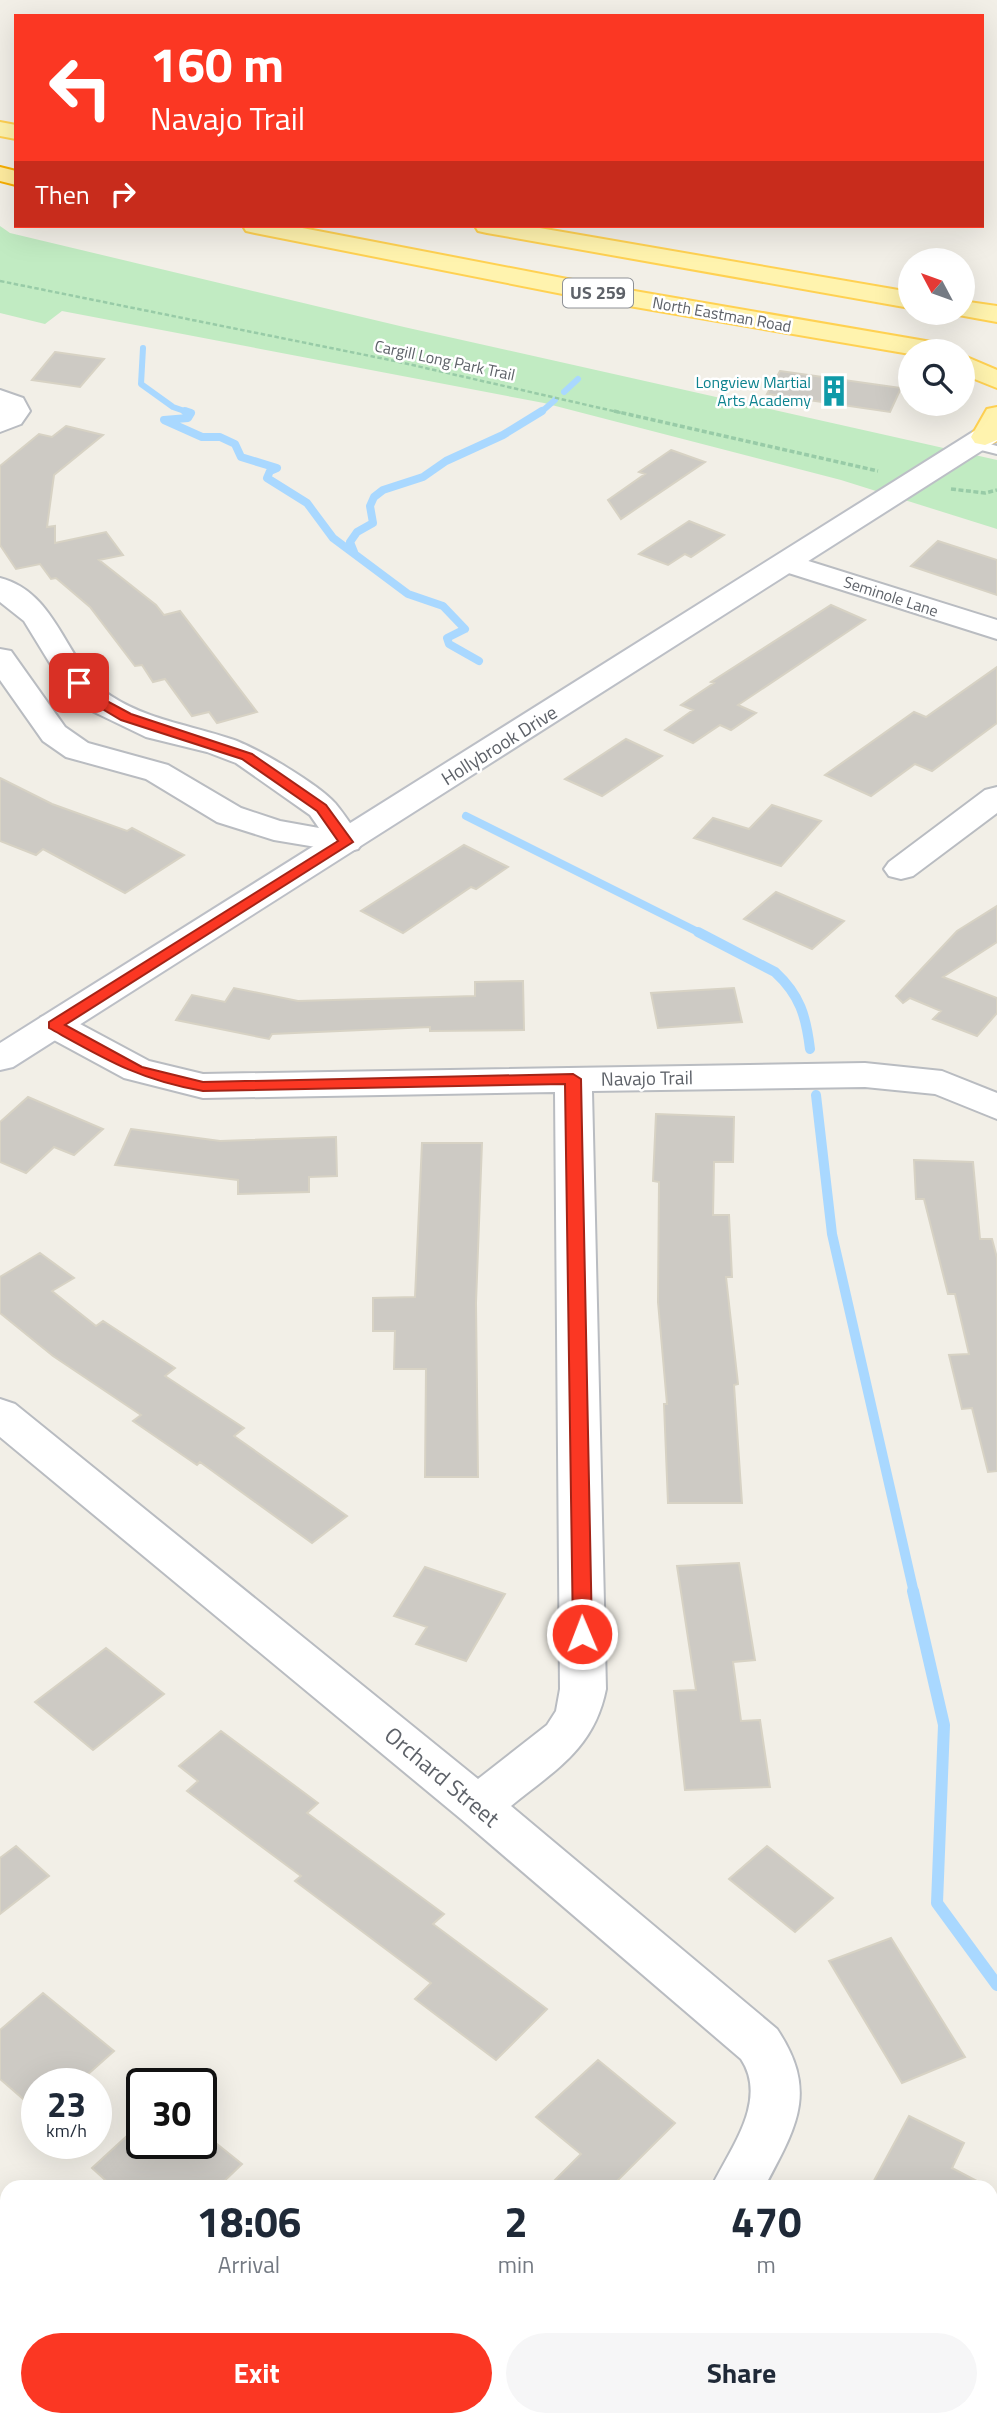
<!DOCTYPE html>
<style>
:root{--surface:#fff;--page:#f6f6f7;--text:#1f2937;--muted:#747a83;--accent:#fb3723}
body{margin:0;font-family:"Titillium Web",sans-serif;background:var(--page);color:var(--text);height:100vh;display:flex;flex-direction:column;font-size:26px;white-space:nowrap}
*{box-sizing:border-box;margin:0}
p{font-size:23px;color:var(--muted)}
.icon{flex:none;width:38px;height:38px;fill:none;stroke:currentColor;stroke-width:2;stroke-linecap:round;stroke-linejoin:round}
.map{position:relative;flex:1;overflow:hidden}
.sheet{position:absolute;left:0px;top:2180px;width:998px;height:247px;display:flex;flex-direction:column;background:var(--surface);border-radius:21px 21px 0 0;box-shadow:0 7px 28px #0002}
.sheet>*{flex:none}
.guide{position:absolute;left:14px;top:14px;width:970px;height:214px;border-radius:0px;box-shadow:0 7px 28px #0002;background:#fb3723;color:#fff;overflow:hidden}
.needle{width:46px;rotate:311deg}
.tools{position:absolute;left:898px;top:248px;display:grid;gap:14px}
.tools a{display:grid;place-items:center;width:77px;height:77px;border-radius:50%;background:var(--surface);box-shadow:0 7px 28px #0002;font-size:35px}
.speed{position:absolute;left:21px;top:2068px;display:flex;gap:14px;font-size:35px;font-weight:700;text-align:center}
.speed>*{display:grid;place-content:center;width:91px;height:91px;border-radius:50%;background:var(--surface);box-shadow:0 7px 28px #0002;line-height:1}
.speed small{font-size:18px;font-weight:400}
.speed .limit{border:4px solid #111;border-radius:10px;background:#fff;color:#111}
.pin{position:absolute;display:grid;place-items:center;width:60px;height:60px;color:#fff;margin:-30px;border-radius:14px;box-shadow:0 4px 10px #0006}
.me{position:absolute;width:77px;margin:-38px;rotate:359deg;stroke-linejoin:round;filter:drop-shadow(0 0 5px #0008)}
.turn{display:flex;align-items:center;gap:24px;height:147px;padding:0 21px;font-size:32px}
.turn .icon{width:91px;height:91px;stroke-width:2.5}
.turn b{display:block;font-size:49px;line-height:60px}
.then{display:flex;align-items:center;height:66px;padding:0 21px;background:#0003;gap:14px;font-size:26px}
.eta{display:flex;justify-content:space-evenly;align-items:center;height:119px;text-align:center}
.eta b{font-size:42px;font-weight:700;line-height:49px}
.cta{display:flex;gap:14px;margin-top:auto;padding:14px 21px}
.cta a{flex:1;height:80px;border-radius:42px;background:var(--accent);color:#fff;font-size:28px;font-weight:700;line-height:80px;text-align:center}
.cta a+a{background:var(--page);color:var(--text)}
.map>svg:first-child{display:block}
.green{fill:#c1ebc2}
.lines{fill:none;stroke-linecap:round;stroke-linejoin:round}
.stream-far3{stroke:#a9d8ff;stroke-width:6}
.stream-far2{stroke:#a9d8ff;stroke-width:8}
.stream-far1{stroke:#a9d8ff;stroke-width:10}
.stream{stroke:#a9d8ff;stroke-width:12}
.building{fill:#cdcac4;stroke:#d7d2c4;stroke-width:2}
.service-casing{stroke:#b9bcc1;stroke-width:4}
.minor-casing{stroke:#b9bcc1;stroke-width:4}
.secondary-casing{stroke:#bcbfc6;stroke-width:4}
.primary-casing{stroke:#ffd152;stroke-width:4}
.trunk-casing{stroke:#f8ae00;stroke-width:4}
.path-far1{stroke:#98cba7;stroke-width:2.5;stroke-dasharray:4.5 2.5;stroke-linecap:butt}
.path{stroke:#98cba7;stroke-width:3.5;stroke-dasharray:5 2.5;stroke-linecap:butt}
.service{fill:#fff;fill-rule:evenodd}
.minor{fill:#fff;fill-rule:evenodd}
.secondary{fill:#fff;fill-rule:evenodd}
.primary{fill:#fff3ae;fill-rule:evenodd}
.trunk{fill:#ffec9f;fill-rule:evenodd}
.route{fill:#fb3723;stroke:#a32417;stroke-width:2}
.labels{text-anchor:middle;stroke-width:5;stroke-linejoin:round;paint-order:stroke}
.far-street-label{font-size:16px;fill:#5e6269;stroke:#fff}
.far-culture-label{font-size:16px;fill:#0d838f;stroke:#fff;text-anchor:end}
.shield{fill:#fff;stroke:#8e9196;stroke-width:2}
.shield-label{font-size:18px;font-weight:bold;fill:#5e6269}
.street-label{font-size:19px;fill:#5e6269;stroke:#fff}
.near-street-label{font-size:23px;fill:#5e6269;stroke:#fff}
</style>
<div class="map">
<svg width="997" height="2426" viewBox="0 0 997 2426">
<rect width="100%" height="100%" fill="#f2efe7"/>
<!-- green -->
<path class="green" d="M0,226L10,233L404,327L997,460V529L841,480L544,403L62,311L45,324L0,313Z"/>
<g class="lines">
<!-- stream-far3 -->
<path class="stream-far3" d="M143,348L141,384L173,407L190,413
M564,392L578,379
M540,413L555,400"/>
<!-- stream-far2 -->
<path class="stream-far2" d="M185,411L191,413L188,418L164,420L202,437H220L235,444L241,457L277,468L270,471L267,478L307,503L333,538L408,594L443,606L465,629L447,638L449,644L479,661
M354,552L350,542L357,532L373,523L370,506L374,497L383,490L423,477L446,461L503,435L542,411
M466,816L702,934"/>
<!-- stream-far1 -->
<path class="stream-far1" d="M698,932L775,972C800,995 806,1016 810,1049
M816,1095L832,1234L914,1593"/>
<!-- stream -->
<path class="stream" d="M913,1591L944,1725L937,1903L997,1985
M990,2395L997,2372
M982,2426L983,2420"/>
</g>
<!-- building -->
<path class="building" d="M55,352L104,359L80,387L32,380Z
M780,371L901,388L890,412L767,394Z
M66,426L103,435L54,475L47,527L55,526V543L106,532L123,555L99,560L156,605L164,615L180,611L257,712L217,723L209,712L192,716L165,679L153,682L142,665L135,666L90,607L56,578L51,579L40,564L16,569L0,545V466L39,434L52,437Z
M671,450L705,462L621,519L608,500L645,474L639,472Z
M689,521L724,535L691,557L685,554L668,565L639,554Z
M938,541L997,560V595L911,566Z
M831,605L865,620L738,705L756,713L731,730L720,725L693,743L665,730L693,710L681,705L714,683L711,682Z
M997,667V723L932,771L915,764L871,796L825,775L914,712L926,717Z
M626,739L662,756L602,796L565,779Z
M0,778L52,804L127,831L132,828L184,855L125,893L43,849L36,855L0,841Z
M772,805L821,821L781,866L694,838L713,818L749,829Z
M464,845L508,867L476,889L471,887L403,933L361,911Z
M776,892L844,921L812,949L744,919Z
M997,906V942L943,977L997,998V1013L977,1036L933,1019L941,1011L910,998L903,1003L896,996L957,931Z
M523,981L524,1030L430,1031V1027L272,1034L269,1039L176,1020L192,995L225,1002L234,988L298,1001L475,996V982Z
M734,988L742,1022L658,1028L651,993Z
M28,1097L103,1129L74,1155L54,1147L26,1173L0,1162V1122Z
M656,1114L734,1117L733,1162H714L713,1215H729L732,1277H726L738,1384L734,1385L742,1503H668L664,1404H667L658,1302L659,1182L653,1181Z
M131,1129L220,1141L336,1137L337,1176L309,1177V1192L238,1194V1180L115,1165Z
M422,1143H482L476,1303L478,1477H425L426,1369H394L395,1331H373V1298L415,1297Z
M914,1160L973,1162L980,1239H992L997,1258V1471L988,1472L972,1408L962,1409L949,1355L969,1354L955,1294H948L924,1199H916Z
M40,1253L74,1278L52,1291L96,1326L103,1321L175,1368L165,1376L244,1428L234,1436L347,1516L312,1543L200,1462L197,1465L133,1421L141,1415L53,1356L0,1313V1277Z
M739,1563L755,1660L733,1662L741,1721L760,1720L770,1787L685,1790L674,1691L696,1690L677,1566Z
M425,1567L505,1594L466,1661L416,1644L427,1627L394,1616Z
M106,1648L164,1694L93,1750L35,1702Z
M221,1731L318,1803L307,1813L444,1914L433,1924L547,2009L496,2060L415,1999L431,1983L295,1881L301,1876L187,1791L198,1781L179,1766Z
M16,1846L49,1876L0,1914V1858Z
M767,1846L833,1898L795,1932L729,1879Z
M891,1938L965,2057L902,2083L829,1961Z
M43,1993L114,2051L77,2084H37V2111L0,2079V2030Z
M598,2060L675,2123L610,2188H547L581,2154L536,2117Z
M909,2116L964,2143L952,2168L990,2188H870Z
M142,2122V2144H217L242,2164L217,2188H114L92,2168Z"/>
<g class="lines">
<defs>
<path id="service" d="M974,440L997,446V454L969,447V441Z"/>
<path id="minor" d="M0,390L23,398L30,411L21,424L0,432Z
M786,554L997,620V639L776,569L771,563L776,557Z
M0,578C59,593 65,665 111,696C148,720 190,725 231,739C256,747 318,784 335,803C345,815 354,829 363,842L358,849L346,852L274,840L217,822L146,779L66,757L43,741L0,680V649L11,651L65,727L88,743L168,765L241,808L280,821L319,828L310,815L236,763L207,752L146,737L88,709L62,683L24,621L0,602Z
M997,787V813L913,876L901,879L889,876L884,869L889,862L985,790Z
M54,1014L67,1017L149,1061L203,1074L865,1063L942,1071L997,1093V1119L935,1094L865,1087L592,1091L606,1689C594,1749 555,1770 511,1806L777,2029C819,2092 796,2127 764,2188H711C729,2150 769,2101 741,2059L461,1819L0,1437V1399L15,1404L478,1779L547,1725L556,1711L560,1689L555,1092L203,1098L124,1078L41,1033L36,1025L41,1017Z
M592,2420H648L646,2426H590Z"/>
<path id="secondary" d="M997,421V441L13,1067L0,1070V1043L987,423Z
M0,2268L7,2271V2325L0,2322Z
M92,2420H151L154,2426H95Z"/>
<path id="primary" d="M0,122L16,125V139L0,136Z
M243,226H292L588,283L943,344L952,346L956,352H910V354L588,299L255,233L246,231Z
M475,226H528L910,292V308L487,233L478,231Z
M962,301L997,306V322L953,314L962,313Z
M962,355L997,370V388L962,374Z
M997,407V440L985,445L975,443L971,437L987,409Z"/>
<path id="trunk" d="M0,167L16,171V185L0,181Z"/>
</defs>
<!-- service casing -->
<use href="#service" class="service-casing"/>
<!-- minor casing -->
<use href="#minor" class="minor-casing"/>
<!-- secondary casing -->
<use href="#secondary" class="secondary-casing"/>
<!-- primary casing -->
<use href="#primary" class="primary-casing"/>
<!-- trunk casing -->
<use href="#trunk" class="trunk-casing"/>
<!-- path-far1 -->
<path class="path-far1" d="M0,281L395,361L622,413"/>
<!-- path -->
<path class="path" d="M614,411L878,471
M951,489L985,493L997,490"/>
<!-- service -->
<use href="#service" class="service"/>
<!-- minor -->
<use href="#minor" class="minor"/>
<!-- secondary -->
<use href="#secondary" class="secondary"/>
<!-- primary -->
<use href="#primary" class="primary"/>
<!-- trunk -->
<use href="#trunk" class="trunk"/>
</g>
<!-- route -->
<path class="route" d="M74,680H83L103,699L131,714L252,754L326,805L353,842L65,1025L142,1067L203,1082L573,1074L581,1079L592,1634L589,1639H576L573,1634L565,1084L203,1091C139,1080 105,1059 49,1028V1022L338,841L317,811L242,759L121,720L94,704L74,686Z"/>
<!-- icons -->
<defs>
<symbol id="building-bare" viewBox="-9 -9 18 18"><path d="M-4-6H4V6H1V3H-1V6H-4ZM-2.5-4.3h1.7v1.8h-1.7ZM.8-4.3h1.7v1.8H.8ZM-2.5-1h1.7V.8h-1.7ZM.8-1h1.7V.8H.8Z" fill="#0f9aa8" stroke="#fff" stroke-width="2.5" paint-order="stroke"/></symbol>
</defs>
<g fill-rule="evenodd">
<use href="#building-bare" x="812" y="369" width="44" height="44"/>
</g>
<g class="labels">
<!-- far-street labels -->
<g class="far-street-label">
<text transform="translate(722 314) rotate(10)" y="6">North Eastman Road</text>
<text transform="translate(445 360) rotate(12)" y="6">Cargill Long Park Trail</text>
<text transform="translate(891 596) rotate(18)" y="6">Seminole Lane</text>
</g>
<!-- far-culture labels -->
<g class="far-culture-label">
<text x="811" y="388">Longview Martial<tspan x="811" dy="18">Arts Academy</tspan></text>
</g>
<!-- shield labels -->
<rect class="shield" x="563" y="278.5" width="70" height="29" rx="5"/>
<g class="shield-label">
<text x="598" y="299">US 259</text>
</g>
<!-- street labels -->
<g class="street-label">
<text transform="translate(499 745) rotate(-32)" y="7">Hollybrook Drive</text>
<text transform="translate(647 1078) rotate(-1)" y="7">Navajo Trail</text>
</g>
<!-- near-street labels -->
<g class="near-street-label">
<text transform="translate(442 1777) rotate(40)" y="8">Orchard Street</text>
</g>
</g>
</svg>
<div class="tools">
<a><svg class="needle" viewBox="-14 -14 28 28"><path d="M0-13l5 13h-10z" fill="#e53935"/><path d="M0 13l5-13h-10z" fill="#747a83"/></svg></a>
<a><svg class="icon" aria-label="search" viewBox="0 0 24 24"><circle cx="10" cy="10" r="6"/><path d="M15 15l6 6"/></svg></a>
</div>
<div class="speed"><div>23<small>km/h</small></div><div class="limit">30</div></div>
<div class="pin" style="left:79px;top:683px;background:#d93025"><svg class="icon" aria-label="arrive" viewBox="0 0 24 24"><path d="M6 21V4h12l-3 4 3 4H6"/></svg></div>
<svg class="me" style="left:582px;top:1634px" viewBox="-20 -20 40 40"><circle r="17" fill="#fb3723" stroke="#fff" stroke-width="3"/><path d="M0-11L8 9 0 5-8 9z" fill="#fff"/></svg>
<div class="guide">
<div class="turn"><svg class="icon" aria-label="left" viewBox="0 0 24 24"><path d="M17 20v-9H6M10 6l-5 5 5 5"/></svg><div><b>160 m</b>Navajo Trail</div></div>
<div class="then">Then<svg class="icon" aria-label="right" viewBox="0 0 24 24"><path d="M7 20v-9h11M14 6l5 5-5 5"/></svg></div>
</div>
<section class="sheet">
<div class="eta">
<div><b>18:06</b><p>Arrival</p></div>
<div><b>2</b><p>min</p></div>
<div><b>470</b><p>m</p></div>
</div>
<div class="cta"><a>Exit</a><a>Share</a></div>
</section>
</div>
